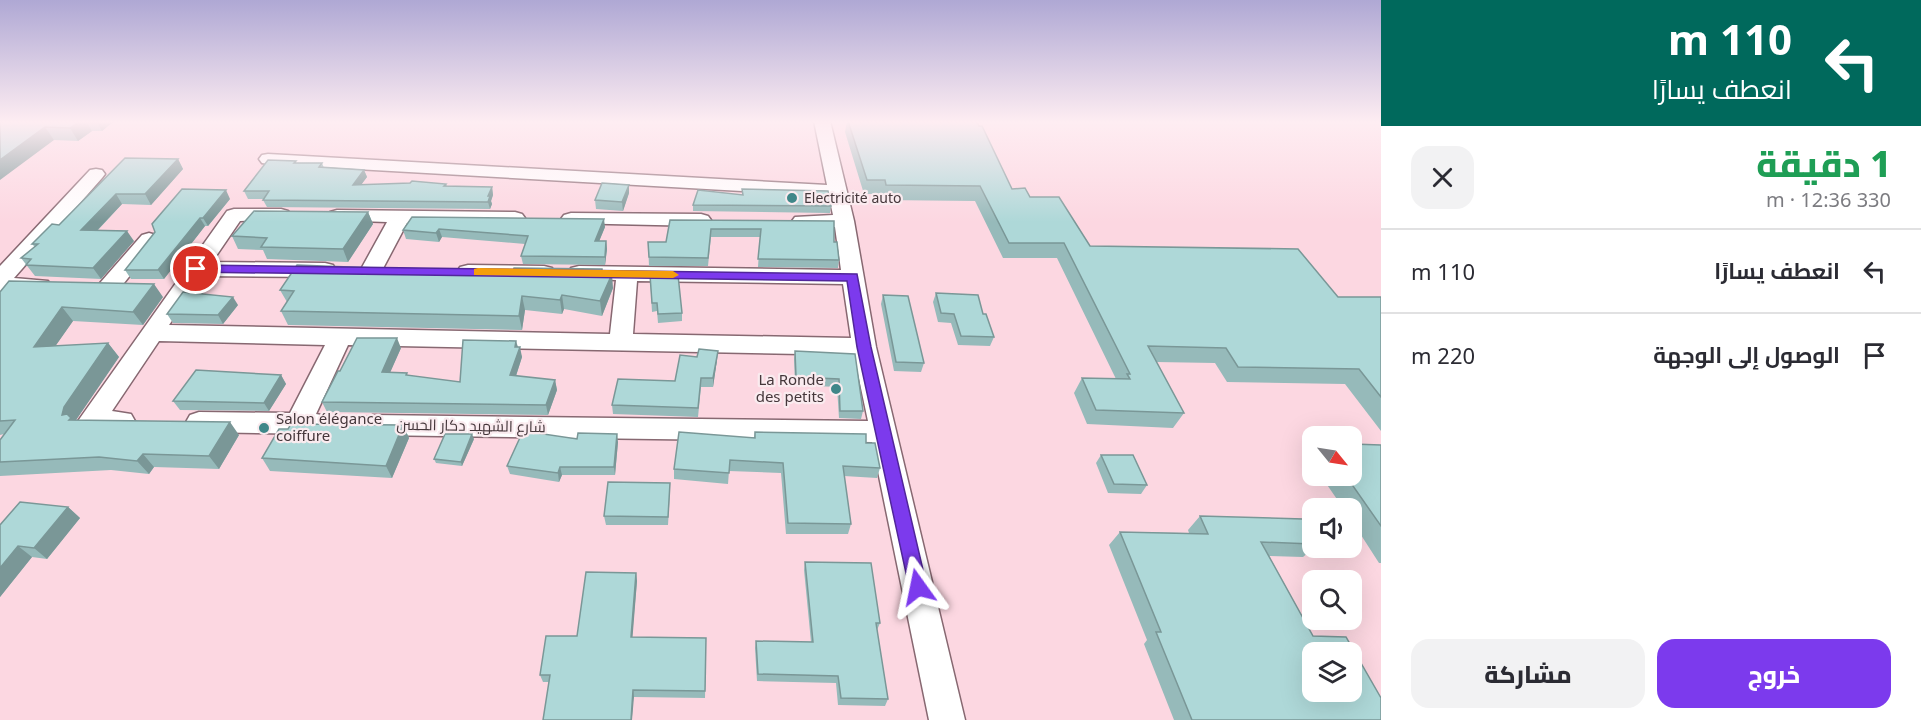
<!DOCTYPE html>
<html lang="ar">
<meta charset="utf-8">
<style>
:root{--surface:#fff;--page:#f2f2f3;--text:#2b2b33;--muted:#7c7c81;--line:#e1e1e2;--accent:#7c3aed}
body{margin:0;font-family:"Noto Sans",Cairo,sans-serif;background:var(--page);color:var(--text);direction:rtl;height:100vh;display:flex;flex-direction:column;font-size:22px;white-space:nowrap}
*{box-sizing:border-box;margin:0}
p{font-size:20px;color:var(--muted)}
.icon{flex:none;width:33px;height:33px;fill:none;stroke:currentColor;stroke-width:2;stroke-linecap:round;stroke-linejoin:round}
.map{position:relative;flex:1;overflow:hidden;direction:ltr}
.drawer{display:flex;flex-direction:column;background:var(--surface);width:540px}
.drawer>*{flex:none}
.top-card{background:#00695c;color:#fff;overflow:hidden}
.needle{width:39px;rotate:120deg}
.buttons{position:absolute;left:1302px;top:426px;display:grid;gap:12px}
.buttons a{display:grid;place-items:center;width:60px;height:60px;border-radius:12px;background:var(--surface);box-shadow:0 6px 24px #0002;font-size:30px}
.pin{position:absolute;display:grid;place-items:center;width:51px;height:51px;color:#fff;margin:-26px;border:3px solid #fff;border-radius:50%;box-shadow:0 2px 6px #0007}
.me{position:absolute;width:66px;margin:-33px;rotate:348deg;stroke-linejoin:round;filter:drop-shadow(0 0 4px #0008)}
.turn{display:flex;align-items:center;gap:21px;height:126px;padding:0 30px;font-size:27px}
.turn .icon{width:78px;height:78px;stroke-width:2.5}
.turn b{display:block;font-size:42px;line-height:51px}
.round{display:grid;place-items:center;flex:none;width:63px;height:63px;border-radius:18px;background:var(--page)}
.summary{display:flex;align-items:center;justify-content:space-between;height:102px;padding:0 30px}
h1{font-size:36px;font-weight:800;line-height:45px;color:#1e9e55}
.cta{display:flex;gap:12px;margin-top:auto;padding:12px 30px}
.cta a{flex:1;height:69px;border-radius:18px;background:var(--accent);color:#fff;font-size:24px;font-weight:800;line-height:69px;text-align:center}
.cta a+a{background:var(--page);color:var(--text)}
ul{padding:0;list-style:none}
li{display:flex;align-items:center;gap:18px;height:84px;padding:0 30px;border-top:2px solid var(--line)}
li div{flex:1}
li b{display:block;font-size:22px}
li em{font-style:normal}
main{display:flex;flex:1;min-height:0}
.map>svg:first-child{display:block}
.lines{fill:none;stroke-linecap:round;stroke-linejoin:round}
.minor-casing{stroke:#876871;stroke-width:3}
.minor{fill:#fff;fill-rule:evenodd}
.wall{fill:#96baba}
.shaded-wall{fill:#7a9797}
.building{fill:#aed8d8;stroke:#7a9797;stroke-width:1.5;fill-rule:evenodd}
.route{fill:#7c3aed;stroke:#51269a;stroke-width:1.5}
.slow{fill:#f59e0b}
.poi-dot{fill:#3f8789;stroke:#faebef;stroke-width:2}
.labels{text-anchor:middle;stroke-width:4.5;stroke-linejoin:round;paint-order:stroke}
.far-poi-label{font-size:14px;fill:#45373b;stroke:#faebef;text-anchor:start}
.poi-label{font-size:15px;fill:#45373b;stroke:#faebef;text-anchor:end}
.street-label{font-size:15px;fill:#45373b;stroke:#faebef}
</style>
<main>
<section class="drawer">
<div class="top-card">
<div class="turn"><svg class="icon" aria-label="left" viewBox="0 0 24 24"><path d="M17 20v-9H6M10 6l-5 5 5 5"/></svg><div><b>110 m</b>انعطف يسارًا</div></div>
</div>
<div class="summary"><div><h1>1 دقيقة</h1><p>330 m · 12:36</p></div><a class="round"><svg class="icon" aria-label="close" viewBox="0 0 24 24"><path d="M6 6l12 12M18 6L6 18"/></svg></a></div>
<ul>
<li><svg class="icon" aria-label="left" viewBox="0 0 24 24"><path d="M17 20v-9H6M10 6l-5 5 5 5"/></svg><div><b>انعطف يسارًا</b></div><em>110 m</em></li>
<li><svg class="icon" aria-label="arrive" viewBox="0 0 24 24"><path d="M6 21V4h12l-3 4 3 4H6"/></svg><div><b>الوصول إلى الوجهة</b></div><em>220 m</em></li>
</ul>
<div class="cta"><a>خروج</a><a>مشاركة</a></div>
</section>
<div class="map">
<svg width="1381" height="720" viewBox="0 0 1381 720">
<rect width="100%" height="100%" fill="#fcd7e1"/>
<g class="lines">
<defs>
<path id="minor" d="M814,121H830L854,221L876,347L965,720H929L872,442L373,435L364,432L360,425L364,418L373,415L868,421L854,355L348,345L316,414L332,417L336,424L332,431L323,434L199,432L190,429L186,422L190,415L199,412L290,413L325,345L159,341L112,411L131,414L135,421L131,428C116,433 97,433 82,428L78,421L227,211L234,209H281L288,211L291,215L288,219L240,221L212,262L325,263L333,265L336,270L333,275L325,277L203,276L169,325L610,334L616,280L571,278L568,273L571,268L579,266L841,270L835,227L795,225L792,221L795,217L833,215L829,196L268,164L262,163L259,159L262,155L268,154L827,185ZM637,281L843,284L851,338L633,334Z
M96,169L102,170L105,174L102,178L14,278L48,281L51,286L48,291L40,293L0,291V266L90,170Z
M337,210L515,212L522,214L525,218L522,222L515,224L407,223L379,276L371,278L363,276L360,271L387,222L330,220L327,216L330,212Z
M571,213L701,214L708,216L711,220L708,224L701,226L564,223L561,219L564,215Z
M149,233L156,235L159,239L156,243L116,293L108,295L100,293L97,288L100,283L142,235Z
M468,265L544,266L552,268L555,273L552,278L544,280L460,277L457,272L460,267Z"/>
</defs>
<!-- minor casing -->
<use href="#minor" class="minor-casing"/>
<!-- minor -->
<use href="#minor" class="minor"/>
</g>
<!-- wall -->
<path class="wall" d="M0,121H114L102,131H92L78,141L54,140Z
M847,121H976L1012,189L1030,197L1090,246L1338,297H1381V431L1345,384L1227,382L1215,363L1156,362L1184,413L1173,428L1087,424L1074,393L1082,378L1116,379L1057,258H1003L975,201L883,200L882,194H864L845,132Z
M178,159L183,169L151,205L122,204L98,230L134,241L101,279L35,276L21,258L35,247L32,244L59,225Z
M297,163H322L324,168L364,170L367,177L361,184H446L447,186L492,187L493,195L491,201L492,204L490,209L267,207L263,200L264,199H248L244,191Z
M742,189L831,206L830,213L693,211V205L742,195Z
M629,193L623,211L596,209L595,200Z
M230,199L208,226H205L164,279H131L125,270L155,232Z
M368,212L373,224L348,262L267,259L263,250L238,249L232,236Z
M412,217L605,227L599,241H606L607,249L605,265L523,264L521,256L525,244L442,237L439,242L406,239L403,230Z
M670,220L834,221V242L839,260L838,268L758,267L760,237H711L708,266H649L648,242H666Z
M512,273H603L613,288L602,316L564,309L562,314L525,310L522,330L288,325L281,311L287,302L280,290Z
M650,275L682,313V321L658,323L657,311L652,312Z
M0,292L163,297L143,325L73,321L55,346L108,343L119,357L76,420L239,435L219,469L154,467L149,474L111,470L0,476V440L4,434L0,435Z
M936,293L983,314L994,337L990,346L958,345L951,323L938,322L933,302Z
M883,295L924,363L921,372L894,371L881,304Z
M238,305L223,324L173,323L167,314Z
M518,347L522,357L516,376L555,380L557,390L548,415L327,412L322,402L340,371L401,348L390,372L407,373L408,376L460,382Z
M795,351L855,354L863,411L861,419L839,418L837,387L795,385L794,359Z
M717,360L713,387H701L698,417L613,414L612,405L675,381Z
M281,375L286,384L269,411L180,410L173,401Z
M403,425L409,438L392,478L270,471L262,458L288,429Z
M755,432L866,443L880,468L877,478L844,476L851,524L848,534H786L781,473L729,471L728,484L674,479V469L754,437Z
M474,439L462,466L436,463L434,459Z
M577,439L618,442L615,475H562L559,482L510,474L507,466Z
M1381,445V563H1379L1352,521V508H1343L1321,476H1352Z
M1101,455L1147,485L1141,494L1108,493L1096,463Z
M670,492L668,525H606L604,516Z
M68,507L80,518L47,559L32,557L0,597V525Z
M1200,516L1312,535V548H1314L1303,557L1269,556L1313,636L1381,720H1174L1144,644L1147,640L1109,545L1120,532L1189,533L1188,530Z
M805,562L880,623L877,630L888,699L885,706L838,705L836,683L757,681L755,648L756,641L811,642L804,570Z
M636,573L637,581L632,637L706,638L705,698L634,697L549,682H543L540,675Z"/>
<!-- shaded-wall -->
<path class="shaded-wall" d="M80,121H86L92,131L78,141L70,128Z
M96,121H114L102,131Z
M45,127L54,140L0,180V160Z
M178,159L183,169L151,205L145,194Z
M364,170L367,177L356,192L353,185Z
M629,185V193L623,211L622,202Z
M492,187L493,195L491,201L492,204L490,209L488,202V196Z
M226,190L230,199L208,226L203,218Z
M116,194L122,204L88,240L81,230Z
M368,212L373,224L348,262L343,249Z
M200,218L205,226L164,279L158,270Z
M604,219L605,227L596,249L595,241Z
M439,229L442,237L439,242L436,233Z
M127,231L134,241L101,279L93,268Z
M606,241L607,249L605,265V257Z
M612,274L613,288L602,316L600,301Z
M154,284L163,297L143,325L133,312Z
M562,295L564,309L562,314L560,300Z
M522,296L525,310L522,330L519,316Z
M233,297L238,305L223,324L218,315Z
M62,307L73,321L45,361L34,347Z
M397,338L401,348L386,382L382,372Z
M516,341L519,350L520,347L522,357L513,385L510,375Z
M108,343L119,357L76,420L82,431L62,415L64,407Z
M718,351L717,360L713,387V378Z
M281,375L286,384L269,411L264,403Z
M555,380L557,390L548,415L546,405Z
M230,422L239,435L219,469L209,456Z
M403,425L409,438L392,478L386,466Z
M472,434L474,439L462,466L461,462Z
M617,434L618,442L615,475L614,467Z
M143,454L154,467L149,474L137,461Z
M560,467L562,475L559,482L558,473Z
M68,507L80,518L47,559L34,548Z
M18,546L32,557L0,597V568Z
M636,573L637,581L632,644L631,637Z
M633,690L634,697L632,720H631Z"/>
<!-- building -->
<path class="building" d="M0,121H80L70,128L45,127L0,160Z
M848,121H976L979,126H982L1012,189L1025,188L1030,197H1059L1090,246L1298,249L1338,297H1381V397L1359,369L1238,367L1226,348L1148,346L1184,413L1096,410L1082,378L1130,379L1127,374H1130L1064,243H1009L980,186L886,185L885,180H867Z
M125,158L178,159L145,194H116L81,230L127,231L93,268L26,265L31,259L21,258L38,244H32L52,224L59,225Z
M268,160L296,161L294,163H322L319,167L364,170L353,185L410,183L412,181L446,184L444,186L492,187L488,196H490L488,202L263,200L269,191H244Z
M602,183L629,185L622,202L595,200Z
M182,189L226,190L203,218H200L158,270H125L155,232L152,224Z
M742,189L828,191L831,206L693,205L698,190L743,195Z
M254,211L368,212L343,249L261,247L267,238L232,236Z
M412,217L604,219L595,241H606L605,257L521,256L528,236L439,229L436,233L403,230Z
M670,220L834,221V242H837L839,260L758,259L761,229H711L708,258L649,257L648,242H666Z
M297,265L512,273L514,268L602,269V272L612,274L600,301L562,295L560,300L522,296L519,316L281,311L294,291L280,290Z
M650,275H678L682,313L658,314L657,303H652Z
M9,281L154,284L133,312L62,307L34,347L108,343L64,407L62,415L67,414L71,418L69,420L230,422L209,456L143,454L137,461L99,457L0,462V440L15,420L0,421V292Z
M183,292L233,297L218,315L167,314Z
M936,293L978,295L983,314H986L994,337L961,336L954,314L941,313Z
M883,295L908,296L924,363L896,362Z
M357,338H397L382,372L407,373L406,375L460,382L463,340L516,341L515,347H520L510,375L555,380L546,405L322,402L338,371H340Z
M699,349L718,351L713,378H701L698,408L612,405L618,379L675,381L680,355L697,357Z
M795,351L855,354L863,411H840L839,379L796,377Z
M196,370L281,375L264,403L173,401Z
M291,424L403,425L386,466L262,458L279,429H288Z
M523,431L577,439L578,433L617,434L614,467H560L558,473L507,466Z
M679,432L755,438V432L866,434V443H875L880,468L843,466L851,524L788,523L783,463L730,460L729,473L674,469Z
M445,434H472L461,462L434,459Z
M1352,444L1381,445V526L1346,476H1352Z
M1101,455H1133L1147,485L1114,484Z
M608,482L670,483L668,517L604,516Z
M20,502L68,507L34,548L18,546L0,568V525Z
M1200,516L1303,519L1312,535V544L1261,542L1313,636L1346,637L1381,698V720H1192L1156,632H1161L1120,532L1208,534ZM1312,652H1352V692H1312Z
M805,562L871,563L880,623H876L888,699L841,698L838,676L758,674L756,641L813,642Z
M586,572L636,573L631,637L706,638L705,691L633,690L631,720H543L550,675H540L546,636H577Z"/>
<!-- sky -->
<linearGradient id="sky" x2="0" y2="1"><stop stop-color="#afa8d4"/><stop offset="0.55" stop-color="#feedf2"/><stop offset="1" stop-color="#feedf2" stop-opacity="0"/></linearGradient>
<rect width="1381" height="222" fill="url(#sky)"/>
<!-- route -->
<path class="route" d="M196,265L857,274L871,347L927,587L924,593L918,595L912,593L909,587L857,347L847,281L192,272L190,269Z"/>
<!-- slow -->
<path class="slow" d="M478,268L673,271L679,275L673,278L474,275V269Z"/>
<!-- markers -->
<g class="poi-dot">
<circle cx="792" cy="198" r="6"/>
<circle cx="836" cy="389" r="6"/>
<circle cx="264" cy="428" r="6"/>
</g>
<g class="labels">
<!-- far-poi labels -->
<g class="far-poi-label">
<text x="804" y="203">Electricité auto</text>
</g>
<!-- poi labels -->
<g class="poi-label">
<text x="824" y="385">La Ronde<tspan x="824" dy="17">des petits</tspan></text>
<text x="276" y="424" text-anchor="start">Salon élégance<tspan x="276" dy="17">coiffure</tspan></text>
</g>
<!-- street labels -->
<g class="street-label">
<text transform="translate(471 426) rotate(1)" y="5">شارع الشهيد دكار الحسن</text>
</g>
</g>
</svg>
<div class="buttons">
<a><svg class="needle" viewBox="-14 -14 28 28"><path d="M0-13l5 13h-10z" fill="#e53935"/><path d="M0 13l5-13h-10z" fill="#7c7c81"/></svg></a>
<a><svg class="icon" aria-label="sound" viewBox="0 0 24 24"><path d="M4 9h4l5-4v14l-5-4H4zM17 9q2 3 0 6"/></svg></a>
<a><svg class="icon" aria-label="search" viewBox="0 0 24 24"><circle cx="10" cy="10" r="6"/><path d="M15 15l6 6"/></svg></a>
<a><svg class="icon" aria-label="layers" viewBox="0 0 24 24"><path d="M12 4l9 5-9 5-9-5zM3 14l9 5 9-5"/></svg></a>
</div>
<div class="pin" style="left:196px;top:269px;background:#d93025"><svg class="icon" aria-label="arrive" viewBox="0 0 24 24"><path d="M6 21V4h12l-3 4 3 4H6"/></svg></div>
<svg class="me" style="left:918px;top:587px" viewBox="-20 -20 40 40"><path d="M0-17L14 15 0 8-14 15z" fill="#7c3aed" stroke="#fff" stroke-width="4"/></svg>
</div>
</main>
